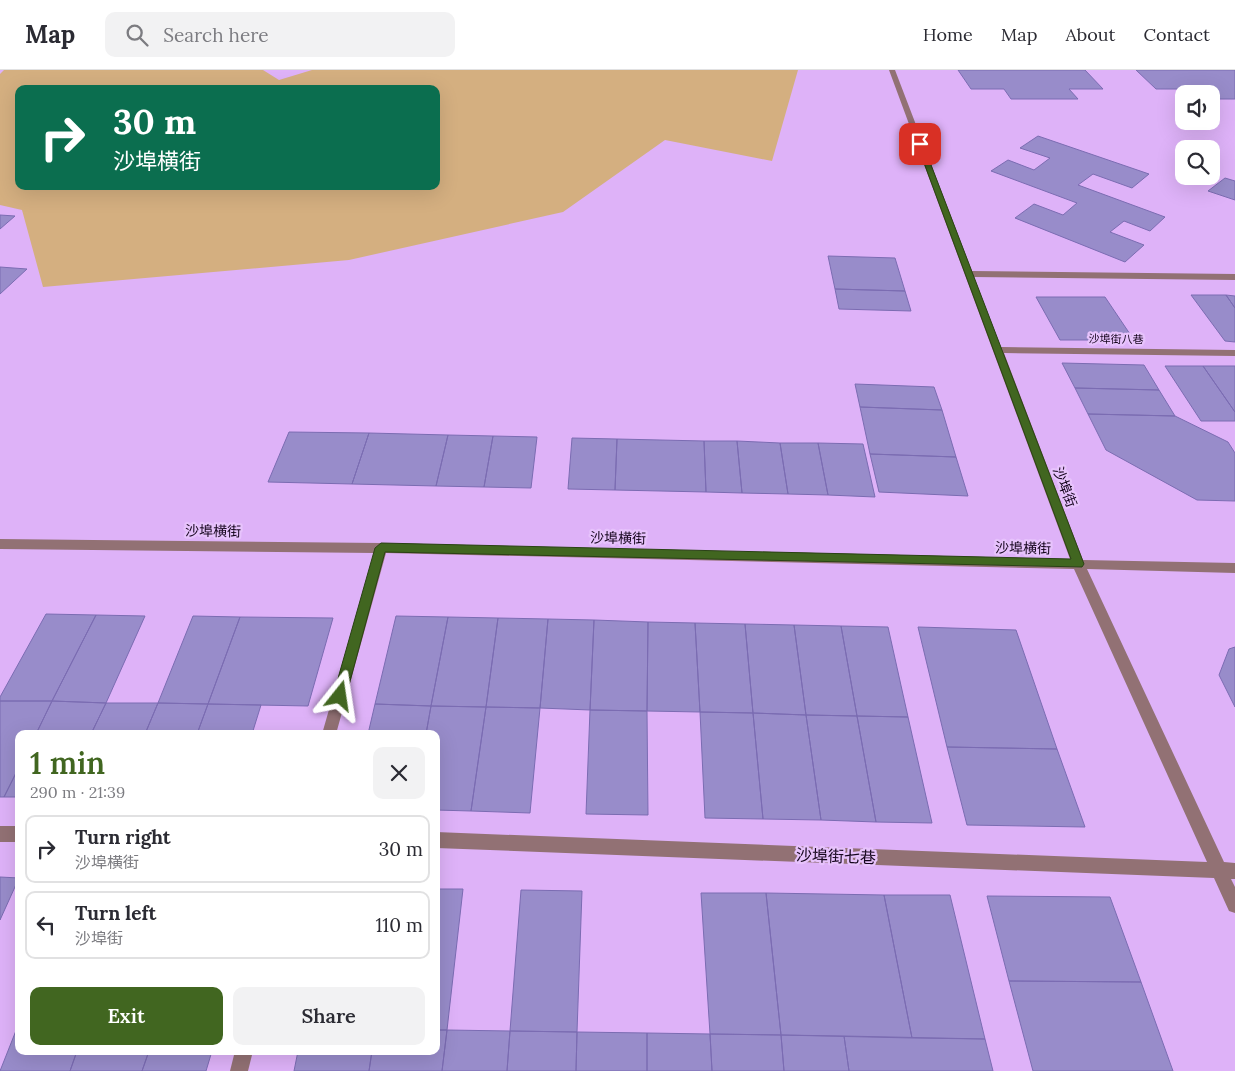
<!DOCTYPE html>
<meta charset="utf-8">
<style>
:root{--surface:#fff;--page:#f2f2f3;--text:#2b2b33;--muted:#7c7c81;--line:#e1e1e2;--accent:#416620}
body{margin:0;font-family:Lora,"Noto Sans SC",serif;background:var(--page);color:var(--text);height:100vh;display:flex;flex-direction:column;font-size:19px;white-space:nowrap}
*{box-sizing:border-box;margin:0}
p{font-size:16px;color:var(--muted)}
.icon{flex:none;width:28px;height:28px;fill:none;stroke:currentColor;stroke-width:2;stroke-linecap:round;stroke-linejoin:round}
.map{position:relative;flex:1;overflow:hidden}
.drawer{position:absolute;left:15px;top:660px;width:425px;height:325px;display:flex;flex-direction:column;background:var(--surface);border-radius:10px;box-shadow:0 5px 20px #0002}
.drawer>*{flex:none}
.guide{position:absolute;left:15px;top:15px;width:425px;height:105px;border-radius:10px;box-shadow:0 5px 20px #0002;background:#0b6e4f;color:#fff;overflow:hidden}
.tools{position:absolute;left:1175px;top:15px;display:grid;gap:10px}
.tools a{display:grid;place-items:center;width:45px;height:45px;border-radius:10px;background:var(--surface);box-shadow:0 5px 20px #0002;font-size:25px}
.pin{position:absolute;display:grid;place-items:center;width:42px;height:42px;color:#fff;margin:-21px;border-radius:10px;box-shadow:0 2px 8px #0006}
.me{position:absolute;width:55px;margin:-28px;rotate:15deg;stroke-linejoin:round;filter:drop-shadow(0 0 4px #0008)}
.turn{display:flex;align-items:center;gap:18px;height:105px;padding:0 15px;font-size:22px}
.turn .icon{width:65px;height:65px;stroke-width:2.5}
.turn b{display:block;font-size:35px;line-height:42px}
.round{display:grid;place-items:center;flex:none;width:52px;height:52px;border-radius:10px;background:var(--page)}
.overview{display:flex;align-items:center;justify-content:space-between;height:85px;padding:0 15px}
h1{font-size:30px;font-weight:600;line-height:38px;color:var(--accent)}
.action{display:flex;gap:10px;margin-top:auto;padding:10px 15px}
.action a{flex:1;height:58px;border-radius:10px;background:var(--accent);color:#fff;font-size:20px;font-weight:600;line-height:58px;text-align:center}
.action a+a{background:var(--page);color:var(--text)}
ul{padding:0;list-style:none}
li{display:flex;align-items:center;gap:15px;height:68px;margin:0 10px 8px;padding:0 5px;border:2px solid var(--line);border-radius:10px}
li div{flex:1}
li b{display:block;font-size:19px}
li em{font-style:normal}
header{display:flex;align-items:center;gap:30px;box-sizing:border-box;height:70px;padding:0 25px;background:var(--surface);border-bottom:1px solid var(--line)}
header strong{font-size:24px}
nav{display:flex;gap:28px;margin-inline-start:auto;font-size:18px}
.search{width:350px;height:45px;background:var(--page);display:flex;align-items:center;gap:12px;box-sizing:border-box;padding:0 18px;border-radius:10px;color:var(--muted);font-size:19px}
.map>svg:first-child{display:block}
.green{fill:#d4af80;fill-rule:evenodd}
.building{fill:#988cca;stroke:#7b6cb2}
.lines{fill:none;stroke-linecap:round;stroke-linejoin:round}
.minor{fill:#927174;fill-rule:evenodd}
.route{fill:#416620;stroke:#2a4215}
.labels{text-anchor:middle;stroke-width:4.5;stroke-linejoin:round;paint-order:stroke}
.far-street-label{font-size:11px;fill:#15051d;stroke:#e7c3fc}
.street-label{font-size:14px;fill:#15051d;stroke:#e7c3fc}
.near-street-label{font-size:16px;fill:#15051d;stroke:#e7c3fc}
</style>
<header>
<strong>Map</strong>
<div class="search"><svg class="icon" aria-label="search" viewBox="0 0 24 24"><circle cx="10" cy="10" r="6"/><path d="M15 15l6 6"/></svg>Search here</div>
<nav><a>Home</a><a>Map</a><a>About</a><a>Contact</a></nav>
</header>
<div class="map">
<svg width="1235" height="1001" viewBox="0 0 1235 1001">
<rect width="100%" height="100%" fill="#deb2f8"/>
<!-- green -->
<path class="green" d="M4,0H263L279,10L312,0H798L772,91L665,70L563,142L349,190L43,217L22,140L0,135V4ZM19,19H436V116H19Z"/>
<!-- building -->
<path class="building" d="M958,0H1085L1103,19H1069L1078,29H1011L1004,19H971Z
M1136,0H1235V29H1211V24H1194L1188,19H1156Z
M1038,66L1149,104L1132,118L1093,104L1078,115L1165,147L1150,161L1124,151L1110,162L1144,175L1125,192L1015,148L1034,134L1063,145L1077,133L991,101L1008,90L1034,100L1050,88L1020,78Z
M1225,108L1235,111V130L1208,121Z
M0,145L15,146L0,159Z
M828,186L895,188L905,221L835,219Z
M0,197L27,199L0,224Z
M835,219L905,221L911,241L839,239Z
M1191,225H1226L1235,238V272L1225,271Z
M1226,225L1235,226V238Z
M1036,227H1105L1134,270H1060Z
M1062,293L1144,295L1159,320L1075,318Z
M1165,296H1203L1235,342V351H1201Z
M1203,296H1235V342Z
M855,314L934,317L942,340L860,337Z
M1075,318L1159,320L1175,346L1088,344Z
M860,337L942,340L956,387L870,384Z
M1088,344L1175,346L1228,372L1235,383V431L1197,430L1106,380Z
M289,362L369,363L352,414L268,412Z
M369,363L448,365L436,416L352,414Z
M448,365L493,366L484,417L436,416Z
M493,366L537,367L531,418L484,417Z
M572,368L617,369L615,420L568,419Z
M617,369L704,371L706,422L615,420Z
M704,371H737L742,423L706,422Z
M737,371L780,373L788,424L742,423Z
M780,373H818L828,425L788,424Z
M818,373L863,374L875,427L828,425Z
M870,384L956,387L968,426L879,422Z
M46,544L96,545L52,631H0V627Z
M96,545L145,546L106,633L52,631Z
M193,546L240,547L208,634L158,633Z
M396,546L448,547L431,636L375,634Z
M240,547L333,548L308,636L208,634Z
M448,547L498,548L486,637L431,636Z
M498,548L548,549L540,638L486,637Z
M548,549L594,550L590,640L540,638Z
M594,550L648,552L647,641L590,640Z
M648,552L695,553L700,642L647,641Z
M695,553L745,554L753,643L700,642Z
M745,554L794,555L806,645L753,643Z
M794,555L841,556L857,646L806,645Z
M841,556L888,557L908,647L857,646Z
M918,557L1016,560L1057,679L947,677Z
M1235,577V637L1219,605L1229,579Z
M0,631H52L36,664H19V697L4,727H0Z
M52,631L106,633L91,664H36Z
M106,633H158L145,664H91Z
M158,633L208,634L197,664H145Z
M208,634L261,635L252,664H197Z
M375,634L431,636L426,664H368Z
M431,636L486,637L471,741L436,740V664H426Z
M486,637L540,638L530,743L471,741Z
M590,640L647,641L648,745L586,744Z
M700,642L753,643L763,749L705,748Z
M753,643L806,645L821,750L763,749Z
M806,645L857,646L876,752L821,750Z
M857,646L908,647L932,753L876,752Z
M947,677L1057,679L1085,757L967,755Z
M19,697V727H4Z
M0,807L19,808L0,850Z
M436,819H463L447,960H436Z
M521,820L582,821L577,962L510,961Z
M701,823H766L781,965L710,964Z
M766,823L884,825L912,968L781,965Z
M884,825H950L985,969L912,968Z
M987,826L1110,827L1141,912L1009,911Z
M1009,911L1141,912L1173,1001H1033Z
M19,953V981H77L70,1001H0Z
M436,960H447L442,1001H369L372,981H436Z
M447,960L510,961L507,1001H442Z
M510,961L577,962L576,1001H507Z
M577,962L647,963V1001H576Z
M647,963L710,964L712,1001H647Z
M710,964L781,965L784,1001H712Z
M781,965L844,966L849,1001H784Z
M844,966L985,969L993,1001H849Z
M77,981H149L142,1001H70Z
M149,981H212L206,1001H142Z
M298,981H372L369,1001H294Z"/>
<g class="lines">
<!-- minor -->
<path class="minor" d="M889,0H895L972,201L1235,204V210L974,207L1001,277L1235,280V286L1004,283L1083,490L1235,493V503L1087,499L1224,792L1235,793V809H1231L1235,817V843L1229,841L1214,808L436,778V762L1207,792L1074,499L386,483L336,664H322L374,483L0,479V469L381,473L1070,489Z
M0,756H19V772H0Z
M235,981H253L248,1001H230Z"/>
</g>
<!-- route -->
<path class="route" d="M920,72L923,74L1084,494L1082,497L385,482L346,626L344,631L340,632L335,631L333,626L375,478L381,473L1071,489L917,74Z"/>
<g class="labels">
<!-- far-street labels -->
<g class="far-street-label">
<text transform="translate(1116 269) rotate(1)" y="4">沙埠街八巷</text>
</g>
<!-- street labels -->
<g class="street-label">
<text transform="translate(1065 417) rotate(69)" y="5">沙埠街</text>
<text transform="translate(213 461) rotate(1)" y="5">沙埠横街</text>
<text transform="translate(618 468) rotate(1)" y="5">沙埠横街</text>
<text transform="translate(1023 478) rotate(1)" y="5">沙埠横街</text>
</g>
<!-- near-street labels -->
<g class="near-street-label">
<text transform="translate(836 786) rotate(2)" y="6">沙埠街七巷</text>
</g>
</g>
</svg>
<div class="tools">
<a><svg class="icon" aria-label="sound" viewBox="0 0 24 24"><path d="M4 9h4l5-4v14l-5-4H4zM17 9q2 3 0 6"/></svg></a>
<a><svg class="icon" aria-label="search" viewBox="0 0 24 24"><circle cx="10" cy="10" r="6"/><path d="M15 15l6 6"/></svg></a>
</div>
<div class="pin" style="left:920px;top:74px;background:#d93025"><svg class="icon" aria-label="arrive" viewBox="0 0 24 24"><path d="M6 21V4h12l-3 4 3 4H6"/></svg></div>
<svg class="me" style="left:340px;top:626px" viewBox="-20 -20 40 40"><path d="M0-17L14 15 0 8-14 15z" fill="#416620" stroke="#fff" stroke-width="4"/></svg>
<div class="guide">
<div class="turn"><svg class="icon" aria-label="right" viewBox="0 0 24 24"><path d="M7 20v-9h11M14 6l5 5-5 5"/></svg><div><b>30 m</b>沙埠横街</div></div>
</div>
<section class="drawer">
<div class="overview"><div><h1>1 min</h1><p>290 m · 21:39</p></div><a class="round"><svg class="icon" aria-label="close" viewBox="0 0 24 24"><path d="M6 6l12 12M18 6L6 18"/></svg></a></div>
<ul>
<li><svg class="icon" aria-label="right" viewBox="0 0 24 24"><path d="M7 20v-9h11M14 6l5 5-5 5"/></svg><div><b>Turn right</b><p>沙埠横街</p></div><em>30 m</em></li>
<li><svg class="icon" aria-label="left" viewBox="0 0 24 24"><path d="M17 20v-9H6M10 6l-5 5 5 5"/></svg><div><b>Turn left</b><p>沙埠街</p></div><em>110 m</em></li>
</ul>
<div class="action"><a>Exit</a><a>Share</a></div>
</section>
</div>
